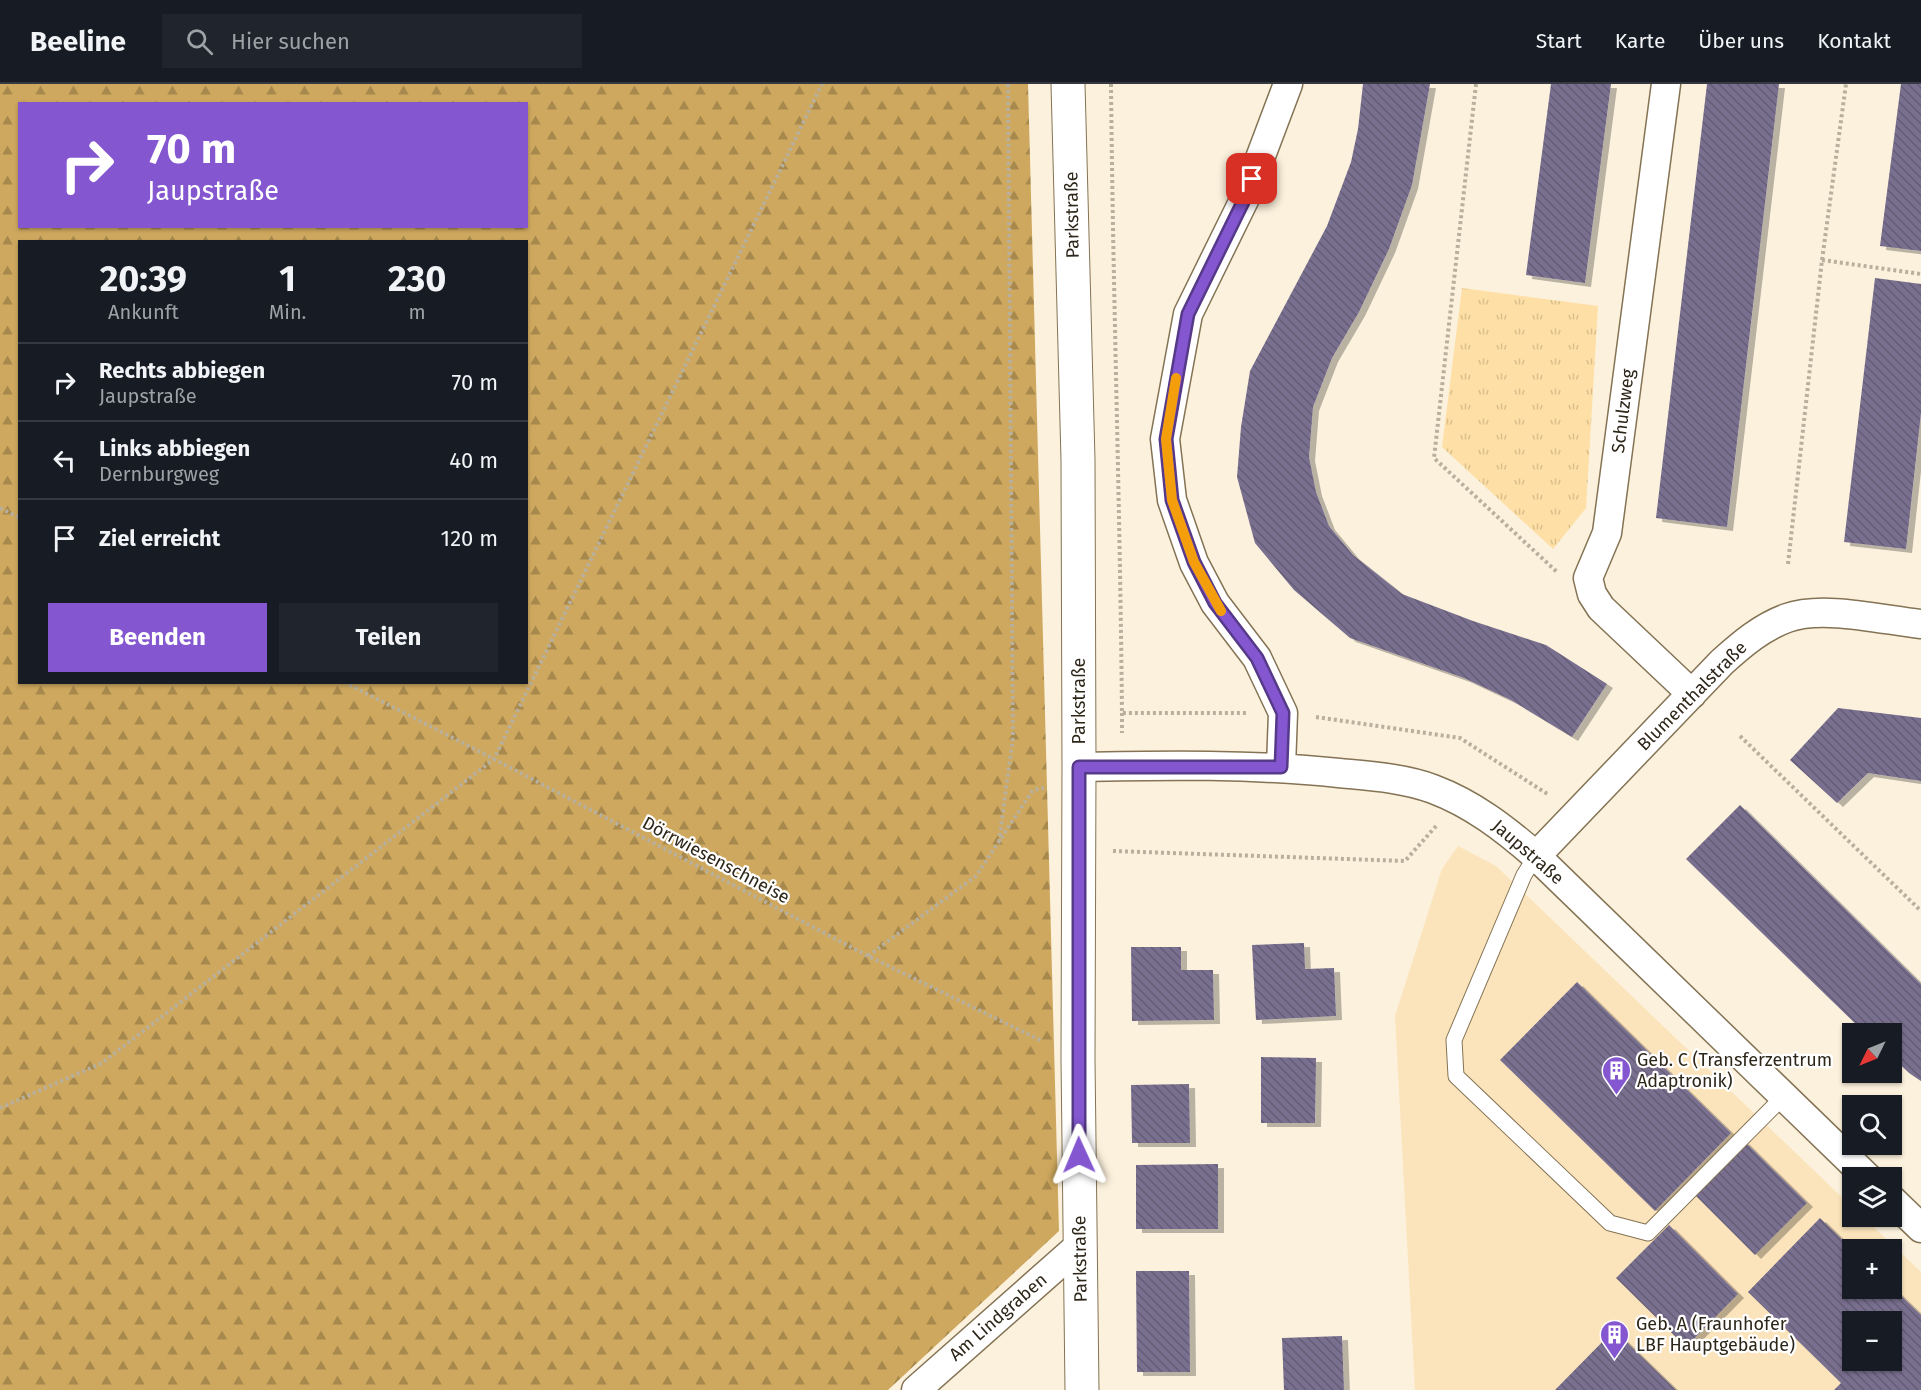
<!DOCTYPE html>
<html lang="de">
<meta charset="utf-8">
<style>
:root{--surface:#171b24;--page:#20242c;--text:#f1f3f6;--muted:#9ea1a6;--line:#363941;--accent:#8457d1}
body{margin:0;font-family:"Fira Sans",sans-serif;background:var(--page);color:var(--text);height:100vh;display:flex;flex-direction:column;font-size:22px;white-space:nowrap}
*{box-sizing:border-box;margin:0}
p{font-size:20px;color:var(--muted)}
.icon{flex:none;width:33px;height:33px;fill:none;stroke:currentColor;stroke-width:2;stroke-linecap:round;stroke-linejoin:round}
.map{position:relative;flex:1;overflow:hidden}
.side{position:absolute;left:18px;top:156px;width:510px;height:444px;display:flex;flex-direction:column;background:var(--surface);border-radius:0px;box-shadow:0 2px 4px #0004}
.side>*{flex:none}
.top-card{position:absolute;left:18px;top:18px;width:510px;height:126px;border-radius:0px;box-shadow:0 2px 4px #0004;background:#8457d1;color:#fff;overflow:hidden}
.needle{width:39px;rotate:227deg}
.tools{position:absolute;left:1842px;top:939px;display:grid;gap:12px}
.tools a{display:grid;place-items:center;width:60px;height:60px;border-radius:0px;background:var(--surface);box-shadow:0 2px 4px #0004;font-size:30px}
.pin{position:absolute;display:grid;place-items:center;width:51px;height:51px;color:#fff;margin:-26px;border-radius:12px;box-shadow:0 3px 9px #0006}
.me{position:absolute;width:66px;margin:-33px;rotate:359deg;stroke-linejoin:round;filter:drop-shadow(0 0 4px #0008)}
.turn{display:flex;align-items:center;gap:21px;height:126px;padding:0 30px;font-size:27px}
.turn .icon{width:78px;height:78px;stroke-width:2.5}
.turn b{display:block;font-size:42px;line-height:51px}
.eta{display:flex;justify-content:space-evenly;align-items:center;height:102px;text-align:center}
.eta b{font-size:36px;font-weight:700;line-height:42px}
.action{display:flex;gap:12px;margin-top:auto;padding:12px 30px}
.action a{flex:1;height:69px;border-radius:0px;background:var(--accent);color:#fff;font-size:24px;font-weight:700;line-height:69px;text-align:center}
.action a+a{background:var(--page);color:var(--text)}
ul{padding:0;list-style:none}
li{display:flex;align-items:center;gap:18px;height:78px;padding:0 30px;border-top:2px solid var(--line)}
li div{flex:1}
li b{display:block;font-size:22px}
li em{font-style:normal}
header{display:flex;align-items:center;gap:36px;box-sizing:border-box;height:84px;padding:0 30px;background:var(--surface);border-bottom:2px solid var(--line)}
header strong{font-size:28px}
nav{display:flex;gap:33px;margin-inline-start:auto;font-size:21px}
.search{width:420px;height:54px;background:var(--page);display:flex;align-items:center;gap:15px;box-sizing:border-box;padding:0 21px;border-radius:0px;color:var(--muted);font-size:22px}
.map>svg:first-child{display:block}
.built{fill:#fbe4bb;fill-rule:evenodd}
.forest{fill:url(#forest-firs);fill-rule:evenodd}
.park{fill:url(#park-tufts)}
.building{fill:url(#building-back-hatch);fill-rule:evenodd;filter:url(#shadow)}
.lines{fill:none;stroke-linecap:round;stroke-linejoin:round}
.service-casing{stroke:#847354;stroke-width:17}
.minor-casing{stroke:#847354;stroke-width:31}
.tertiary-casing{stroke:#847354;stroke-width:35}
.path{stroke:#b8af9c;stroke-width:4;stroke-dasharray:3 3;stroke-linecap:butt}
.service{stroke:#fff;stroke-width:15}
.minor{stroke:#fff;stroke-width:28}
.tertiary{stroke:#fff;stroke-width:33}
.route-casing{stroke:#563988;stroke-width:15}
.route{stroke:#8457d1;stroke-width:10}
.slow{stroke:#f59e0b;stroke-width:10}
.labels{text-anchor:middle;stroke-width:4.5;stroke-linejoin:round;paint-order:stroke}
.street-label{font-size:18px;fill:#2d2619;stroke:#fff}
.poi-label{font-size:18px;fill:#2d2619;stroke:#fff;text-anchor:start}
</style>
<header>
<strong>Beeline</strong>
<div class="search"><svg class="icon" aria-label="search" viewBox="0 0 24 24"><circle cx="10" cy="10" r="6"/><path d="M15 15l6 6"/></svg>Hier suchen</div>
<nav><a>Start</a><a>Karte</a><a>Über uns</a><a>Kontakt</a></nav>
</header>
<div class="map">
<svg width="1921" height="1306" viewBox="0 0 1921 1306">
<defs>
<pattern id="forest-firs" width="22" height="20" patternUnits="userSpaceOnUse" patternTransform="scale(1.5)"><rect width="22" height="20" fill="#cea85e"/><path d="M5 1l3.5 6h-7zM16 11l3.5 6h-7z" fill="#a8894d"/></pattern>
<pattern id="park-tufts" width="24" height="20" patternUnits="userSpaceOnUse" patternTransform="scale(1.5)"><rect width="24" height="20" fill="#fedfa5"/><path d="M3 7l-1-3M5 7V3M7 7l1-3M15 17l-1-3M17 17v-4M19 17l1-3" fill="none" stroke="#dabf8d"/></pattern>
<pattern id="building-back-hatch" width="6" height="6" patternUnits="userSpaceOnUse" patternTransform="scale(1.5)"><rect width="6" height="6" fill="#797090"/><path d="M-1 5l2 2M0 0l6 6M5-1l2 2" fill="none" stroke="#645c75"/></pattern>
<filter id="shadow"><feDropShadow dx="6" dy="4" stdDeviation="0" flood-color="#0004"/></filter>
</defs>
<rect width="100%" height="100%" fill="#fcf1dc"/>
<!-- built -->
<path class="built" d="M1458,762L1496,782L1852,1123V1132L1863,1133L1921,1188V1306H1415L1395,932L1442,785ZM1852,1166H1892V1204H1852ZM1852,1238H1892V1276H1852Z"/>
<!-- forest -->
<path class="forest" d="M0,0H1028L1059,1147L888,1306H0ZM20,20H526V142H20ZM20,158H526V598H20Z"/>
<!-- park -->
<path class="park" d="M1462,204L1598,222L1586,424L1553,465L1442,363Z"/>
<!-- building -->
<path class="building" d="M1363,0H1430L1412,101L1389,165L1359,228L1332,274L1313,323L1309,373L1316,408L1329,442L1353,471L1402,510L1473,537L1546,561L1607,600L1572,653L1511,616L1464,594L1350,554L1294,506L1255,459L1237,393L1241,343L1250,287L1327,142L1351,78L1358,45Z
M1551,0H1611L1585,199L1526,191Z
M1707,0H1779L1727,443L1656,434Z
M1901,0H1921V167L1880,162Z
M1875,194L1921,200V329L1906,465L1844,458Z
M1838,624L1921,634V697L1868,689L1837,719L1790,676Z
M1740,721L1921,900V997L1909,989L1892,973V950H1866L1686,775Z
M1304,859L1305,885L1334,884L1336,932L1256,936L1252,861Z
M1131,863H1181V886H1213L1214,936L1132,937Z
M1577,898L1731,1049L1655,1127L1500,976Z
M1261,973L1316,974L1315,1039H1261Z
M1189,1000L1190,1059H1132L1131,1001Z
M1743,1056L1807,1119L1755,1171L1692,1108Z
M1218,1080V1145H1136V1081Z
M1820,1134L1852,1165V1204H1892V1203L1921,1231V1306H1834L1841,1299L1748,1208ZM1852,1238H1892V1276H1852Z
M1669,1141L1738,1210L1686,1263L1616,1194Z
M1136,1187H1189L1190,1288H1137Z
M1614,1246L1676,1306H1555Z
M1342,1252L1344,1306H1284L1282,1254Z"/>
<g class="lines">
<defs>
<path id="service" d="M1536,772L1524,791L1454,956L1456,992L1610,1139L1648,1149L1784,1012"/>
<path id="minor" d="M1666,0L1607,449L1588,494L1592,510L1601,524L1692,610
M1079,683C1166,681 1253,680 1339,689C1370,692 1404,694 1433,705C1473,720 1505,745 1536,772L1868,1094
M1281,683L1283,629L1257,574L1215,519L1194,479L1172,416L1165,355L1188,230L1245,114L1288,0
M1536,772L1722,578C1742,560 1762,543 1787,534C1823,521 1883,536 1921,540
M1892,1116L1921,1144
M916,1306L1080,1161"/>
<path id="tertiary" d="M1068,0L1078,376L1079,683L1078,975L1082,1306"/>
</defs>
<!-- service casing -->
<use href="#service" class="service-casing"/>
<!-- minor casing -->
<use href="#minor" class="minor-casing"/>
<!-- tertiary casing -->
<use href="#tertiary" class="tertiary-casing"/>
<!-- path -->
<path class="path" d="M1111,0C1113,210 1120,419 1122,629H1246
M1476,0L1434,374L1557,488
M1822,176L1921,190
M0,424L20,434
M1788,480L1822,176L1846,0
M344,598L494,675L868,872L1042,957
M1122,629V649
M1316,633L1460,654L1549,711
M1740,652L1921,827
M999,758L1013,653L1008,0
M1113,767L1405,777L1437,741
M868,872L976,792L1033,706L1044,704
M0,1024L102,979L494,675L822,0"/>
<!-- service -->
<use href="#service" class="service"/>
<!-- minor -->
<use href="#minor" class="minor"/>
<!-- tertiary -->
<use href="#tertiary" class="tertiary"/>
</g>
<g class="lines">
<defs>
<path id="route" d="M1079,1071V683H1281L1283,629L1257,574L1215,519L1194,478L1172,416L1166,355L1188,230L1245,114L1252,95"/>
</defs>
<!-- route casing -->
<use href="#route" class="route-casing"/>
<!-- route -->
<use href="#route" class="route"/>
<!-- slow -->
<path class="slow" d="M1176,294L1166,355L1172,416L1194,478L1221,527"/>
</g>
<!-- icons -->
<defs>
<symbol id="building-pin" viewBox="-11 -11 22 30"><path d="M0 17L-7.5 6A9.5 9.5 0 1 1 7.5 6Z" fill="#8457d1" stroke="#fff"/><path d="M-4-6H4V6H1V3H-1V6H-4ZM-2.5-4.3h1.7v1.8h-1.7ZM.8-4.3h1.7v1.8H.8ZM-2.5-1h1.7V.8h-1.7ZM.8-1h1.7V.8H.8Z" fill="#fff"/></symbol>
</defs>
<g fill-rule="evenodd">
<use href="#building-pin" x="1600" y="970" width="33" height="45"/>
<use href="#building-pin" x="1598" y="1234" width="33" height="45"/>
</g>
<g class="labels">
<!-- street labels -->
<g class="street-label">
<text transform="translate(1072 131) rotate(-91)" y="6">Parkstraße</text>
<text transform="translate(1623 327) rotate(-83)" y="6">Schulzweg</text>
<text transform="translate(1692 612) rotate(-45)" y="6">Blumenthalstraße</text>
<text transform="translate(1079 617) rotate(-90)" y="6">Parkstraße</text>
<text transform="translate(1528 768) rotate(41)" y="6">Jaupstraße</text>
<text transform="translate(716 776) rotate(28)" y="6">Dörrwiesenschneise</text>
<text transform="translate(1080 1175) rotate(-91)" y="6">Parkstraße</text>
<text transform="translate(998 1233) rotate(-41)" y="6">Am Lindgraben</text>
</g>
<!-- poi labels -->
<g class="poi-label">
<text x="1637" y="982">Geb. C (Transferzentrum<tspan x="1637" dy="21">Adaptronik)</tspan></text>
<text x="1636" y="1246">Geb. A (Fraunhofer<tspan x="1636" dy="21">LBF Hauptgebäude)</tspan></text>
</g>
</g>
</svg>
<div class="tools">
<a><svg class="needle" viewBox="-14 -14 28 28"><path d="M0-13l5 13h-10z" fill="#e53935"/><path d="M0 13l5-13h-10z" fill="#9ea1a6"/></svg></a>
<a><svg class="icon" aria-label="search" viewBox="0 0 24 24"><circle cx="10" cy="10" r="6"/><path d="M15 15l6 6"/></svg></a>
<a><svg class="icon" aria-label="layers" viewBox="0 0 24 24"><path d="M12 4l9 5-9 5-9-5zM3 14l9 5 9-5"/></svg></a>
<a>+</a>
<a>−</a>
</div>
<div class="pin" style="left:1252px;top:95px;background:#d93025"><svg class="icon" aria-label="arrive" viewBox="0 0 24 24"><path d="M6 21V4h12l-3 4 3 4H6"/></svg></div>
<svg class="me" style="left:1079px;top:1071px" viewBox="-20 -20 40 40"><path d="M0-17L14 15 0 8-14 15z" fill="#8457d1" stroke="#fff" stroke-width="4"/></svg>
<div class="top-card">
<div class="turn"><svg class="icon" aria-label="right" viewBox="0 0 24 24"><path d="M7 20v-9h11M14 6l5 5-5 5"/></svg><div><b>70 m</b>Jaupstraße</div></div>
</div>
<section class="side">
<div class="eta">
<div><b>20:39</b><p>Ankunft</p></div>
<div><b>1</b><p>Min.</p></div>
<div><b>230</b><p>m</p></div>
</div>
<ul>
<li><svg class="icon" aria-label="right" viewBox="0 0 24 24"><path d="M7 20v-9h11M14 6l5 5-5 5"/></svg><div><b>Rechts abbiegen</b><p>Jaupstraße</p></div><em>70 m</em></li>
<li><svg class="icon" aria-label="left" viewBox="0 0 24 24"><path d="M17 20v-9H6M10 6l-5 5 5 5"/></svg><div><b>Links abbiegen</b><p>Dernburgweg</p></div><em>40 m</em></li>
<li><svg class="icon" aria-label="arrive" viewBox="0 0 24 24"><path d="M6 21V4h12l-3 4 3 4H6"/></svg><div><b>Ziel erreicht</b></div><em>120 m</em></li>
</ul>
<div class="action"><a>Beenden</a><a>Teilen</a></div>
</section>
</div>
